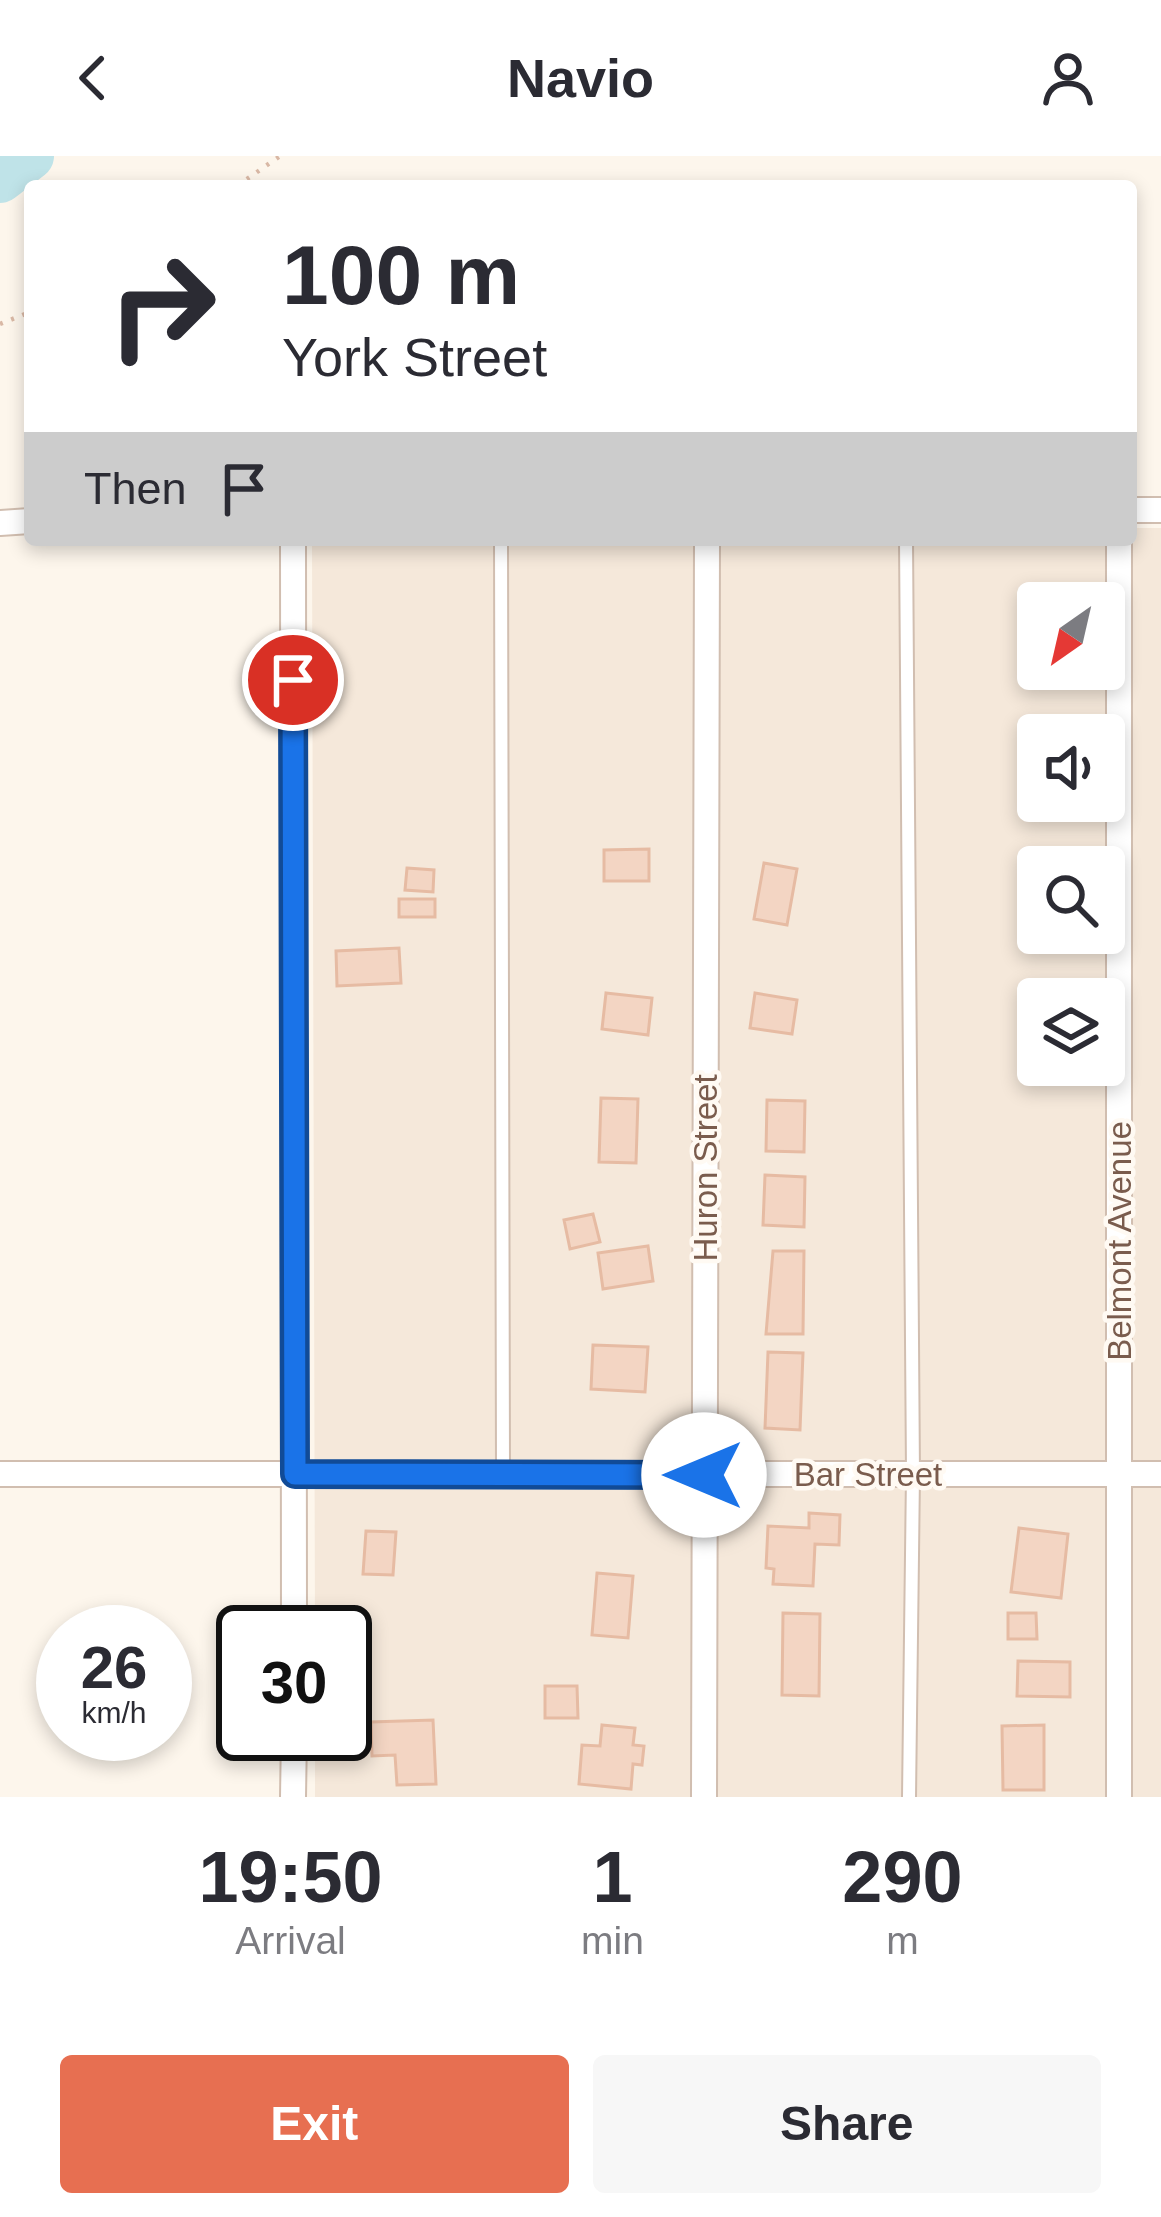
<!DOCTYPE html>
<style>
:root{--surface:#fff;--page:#f7f7f7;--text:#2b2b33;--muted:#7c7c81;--accent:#e76f51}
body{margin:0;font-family:Helvetica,sans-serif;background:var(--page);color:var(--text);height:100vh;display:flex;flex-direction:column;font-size:45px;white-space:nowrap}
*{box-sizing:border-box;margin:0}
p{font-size:39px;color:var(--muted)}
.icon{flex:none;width:66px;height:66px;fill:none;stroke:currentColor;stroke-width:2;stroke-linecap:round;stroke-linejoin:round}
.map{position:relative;height:1641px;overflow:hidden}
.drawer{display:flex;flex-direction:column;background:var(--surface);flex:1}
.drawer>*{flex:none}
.guide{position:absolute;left:24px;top:24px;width:1113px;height:366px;border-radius:12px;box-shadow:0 6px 18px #0003;background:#fff;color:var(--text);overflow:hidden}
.needle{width:78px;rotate:214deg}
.buttons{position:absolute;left:1017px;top:426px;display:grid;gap:24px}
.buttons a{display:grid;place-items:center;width:108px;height:108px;border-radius:12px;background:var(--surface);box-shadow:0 6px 18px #0003;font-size:60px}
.speed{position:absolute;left:36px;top:1449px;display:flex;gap:24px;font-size:60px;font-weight:700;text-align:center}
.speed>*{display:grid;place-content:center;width:156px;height:156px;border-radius:50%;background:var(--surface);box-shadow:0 6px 18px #0003;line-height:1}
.speed small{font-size:30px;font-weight:400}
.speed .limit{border:6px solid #111;border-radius:18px;background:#fff;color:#111}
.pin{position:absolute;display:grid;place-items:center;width:102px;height:102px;color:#fff;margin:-51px;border:6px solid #fff;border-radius:50%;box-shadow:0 3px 12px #0007}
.me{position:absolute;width:132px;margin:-66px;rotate:270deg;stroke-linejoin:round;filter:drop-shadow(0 0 9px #0008)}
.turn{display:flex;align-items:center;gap:42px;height:252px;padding:0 60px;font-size:54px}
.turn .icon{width:156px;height:156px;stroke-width:2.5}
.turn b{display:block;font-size:84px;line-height:102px}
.then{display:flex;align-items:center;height:114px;padding:0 60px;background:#0003;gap:24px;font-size:45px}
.eta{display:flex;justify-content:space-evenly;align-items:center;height:204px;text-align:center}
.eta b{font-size:72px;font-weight:800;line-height:84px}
.primary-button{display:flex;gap:24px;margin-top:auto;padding:24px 60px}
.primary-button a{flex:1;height:138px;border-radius:12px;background:var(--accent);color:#fff;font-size:48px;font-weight:800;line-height:138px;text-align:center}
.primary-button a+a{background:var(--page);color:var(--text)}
header{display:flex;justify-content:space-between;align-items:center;height:156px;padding:0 60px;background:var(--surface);font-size:54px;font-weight:800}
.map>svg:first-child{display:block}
.residential{fill:#f5e8da;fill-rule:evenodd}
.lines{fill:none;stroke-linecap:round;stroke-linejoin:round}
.river{stroke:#bfe3e8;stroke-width:48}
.building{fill:#f3d5c3;stroke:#e6bba3;stroke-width:3}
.lane-casing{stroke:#d1beb0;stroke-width:16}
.street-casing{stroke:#d1beb0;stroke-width:28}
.path{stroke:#d9b8a5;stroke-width:4.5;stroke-dasharray:3 9;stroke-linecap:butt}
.lane{stroke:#fff;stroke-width:12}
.street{stroke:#fff;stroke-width:24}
.route-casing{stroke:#114b97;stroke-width:30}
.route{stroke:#1a73e8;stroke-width:21}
.labels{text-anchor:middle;stroke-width:9;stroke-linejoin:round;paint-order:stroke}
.street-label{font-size:33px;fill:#7a5c4d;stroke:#fffaf3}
</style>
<header><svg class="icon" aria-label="back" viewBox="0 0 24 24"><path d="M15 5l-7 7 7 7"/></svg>Navio<svg class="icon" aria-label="person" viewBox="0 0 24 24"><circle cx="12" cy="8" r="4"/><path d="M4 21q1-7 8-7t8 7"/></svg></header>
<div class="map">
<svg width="1161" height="1641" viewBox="0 0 1161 1641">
<rect width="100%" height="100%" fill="#fdf6ec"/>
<!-- residential -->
<path class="residential" d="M1131,372H1161V1641H315V1578H345V1476H315L312,389L317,384H1131ZM1038,447H1104V513H1038ZM1038,579H1104V645H1038ZM1038,711H1104V777H1038ZM1038,843H1104V909H1038Z"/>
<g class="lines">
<!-- river -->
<path class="river" d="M0,23L30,0"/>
</g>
<!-- building -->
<path class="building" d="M649,693V725H604V694Z
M764,707L797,713L787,769L754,763Z
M407,712L434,714L433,736L405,734Z
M399,743H435V761H399Z
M399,792L401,827L337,830L336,795Z
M606,837L652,842L648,879L602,873Z
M755,837L797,844L792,878L750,872Z
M601,942L638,943L636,1007L599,1006Z
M767,944L805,945L804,996L766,995Z
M765,1019L805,1021L804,1071L763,1069Z
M593,1058L600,1086L570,1093L564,1064Z
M648,1090L653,1125L603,1133L598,1097Z
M773,1095H804L803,1178H766Z
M593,1189L648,1191L645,1236L591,1233Z
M768,1196L803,1197L800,1274L765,1272Z
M809,1357L840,1359L839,1389L815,1388L813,1430L773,1428L774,1413L766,1412L768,1370L809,1372Z
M1019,1372L1068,1378L1061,1442L1011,1436Z
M366,1375L396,1376L393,1419L363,1418Z
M597,1417L633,1420L628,1482L592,1479Z
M783,1457L820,1458L819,1540L782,1539Z
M1008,1457H1036L1037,1483H1008Z
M1018,1505L1070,1506V1541L1017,1540Z
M545,1530H577L578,1562H545Z
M433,1564L436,1628L397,1629L395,1599L372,1600L371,1566Z
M602,1569L635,1572L633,1589L644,1590L642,1609L633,1608L631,1633L579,1628L582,1589L600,1590Z
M1044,1569V1634H1003L1002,1570Z"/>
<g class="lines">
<defs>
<path id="lane" d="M501,384L503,1317
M906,384L913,1318L909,1641"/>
<path id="street" d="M1131,354H1161
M0,367L30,365
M293,384L294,1476
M1119,384V1641
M0,1318H1161
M293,1641L294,1578
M704,1641L707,384"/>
</defs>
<!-- lane casing -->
<use href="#lane" class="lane-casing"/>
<!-- street casing -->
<use href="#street" class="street-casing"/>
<!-- path -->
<path class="path" d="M237,30L280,0
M0,168L30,156"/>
<!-- lane -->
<use href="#lane" class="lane"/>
<!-- street -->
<use href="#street" class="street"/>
</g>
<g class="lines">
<defs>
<path id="route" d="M293,524L295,1318L704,1319"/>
</defs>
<!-- route casing -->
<use href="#route" class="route-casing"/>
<!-- route -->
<use href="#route" class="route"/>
</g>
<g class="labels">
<!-- street labels -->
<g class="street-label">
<text transform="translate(705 1012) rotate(-90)" y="12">Huron Street</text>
<text transform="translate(1119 1085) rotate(-90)" y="12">Belmont Avenue</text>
<text x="868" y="1330">Bar Street</text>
</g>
</g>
</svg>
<div class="buttons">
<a><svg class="needle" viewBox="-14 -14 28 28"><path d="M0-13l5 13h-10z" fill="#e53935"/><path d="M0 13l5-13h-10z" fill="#7c7c81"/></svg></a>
<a><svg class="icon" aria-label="sound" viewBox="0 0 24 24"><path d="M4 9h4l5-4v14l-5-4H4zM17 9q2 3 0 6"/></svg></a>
<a><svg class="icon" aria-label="search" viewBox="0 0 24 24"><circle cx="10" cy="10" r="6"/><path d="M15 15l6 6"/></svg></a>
<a><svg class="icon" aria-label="layers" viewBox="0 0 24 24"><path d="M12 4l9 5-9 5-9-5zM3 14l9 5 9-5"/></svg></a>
</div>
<div class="speed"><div>26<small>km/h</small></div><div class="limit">30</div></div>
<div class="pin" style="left:293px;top:524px;background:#d93025"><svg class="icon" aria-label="arrive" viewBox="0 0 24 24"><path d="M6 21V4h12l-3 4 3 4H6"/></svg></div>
<svg class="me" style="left:704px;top:1319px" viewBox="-20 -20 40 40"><circle r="19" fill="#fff"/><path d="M0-13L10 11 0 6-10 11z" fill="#1a73e8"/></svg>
<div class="guide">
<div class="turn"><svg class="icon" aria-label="right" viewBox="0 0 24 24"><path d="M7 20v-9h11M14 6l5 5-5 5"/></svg><div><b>100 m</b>York Street</div></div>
<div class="then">Then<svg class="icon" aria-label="arrive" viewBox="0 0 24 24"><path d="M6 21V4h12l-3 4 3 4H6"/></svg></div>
</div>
</div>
<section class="drawer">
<div class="eta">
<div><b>19:50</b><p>Arrival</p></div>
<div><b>1</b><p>min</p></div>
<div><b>290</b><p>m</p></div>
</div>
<div class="primary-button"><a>Exit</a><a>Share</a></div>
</section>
